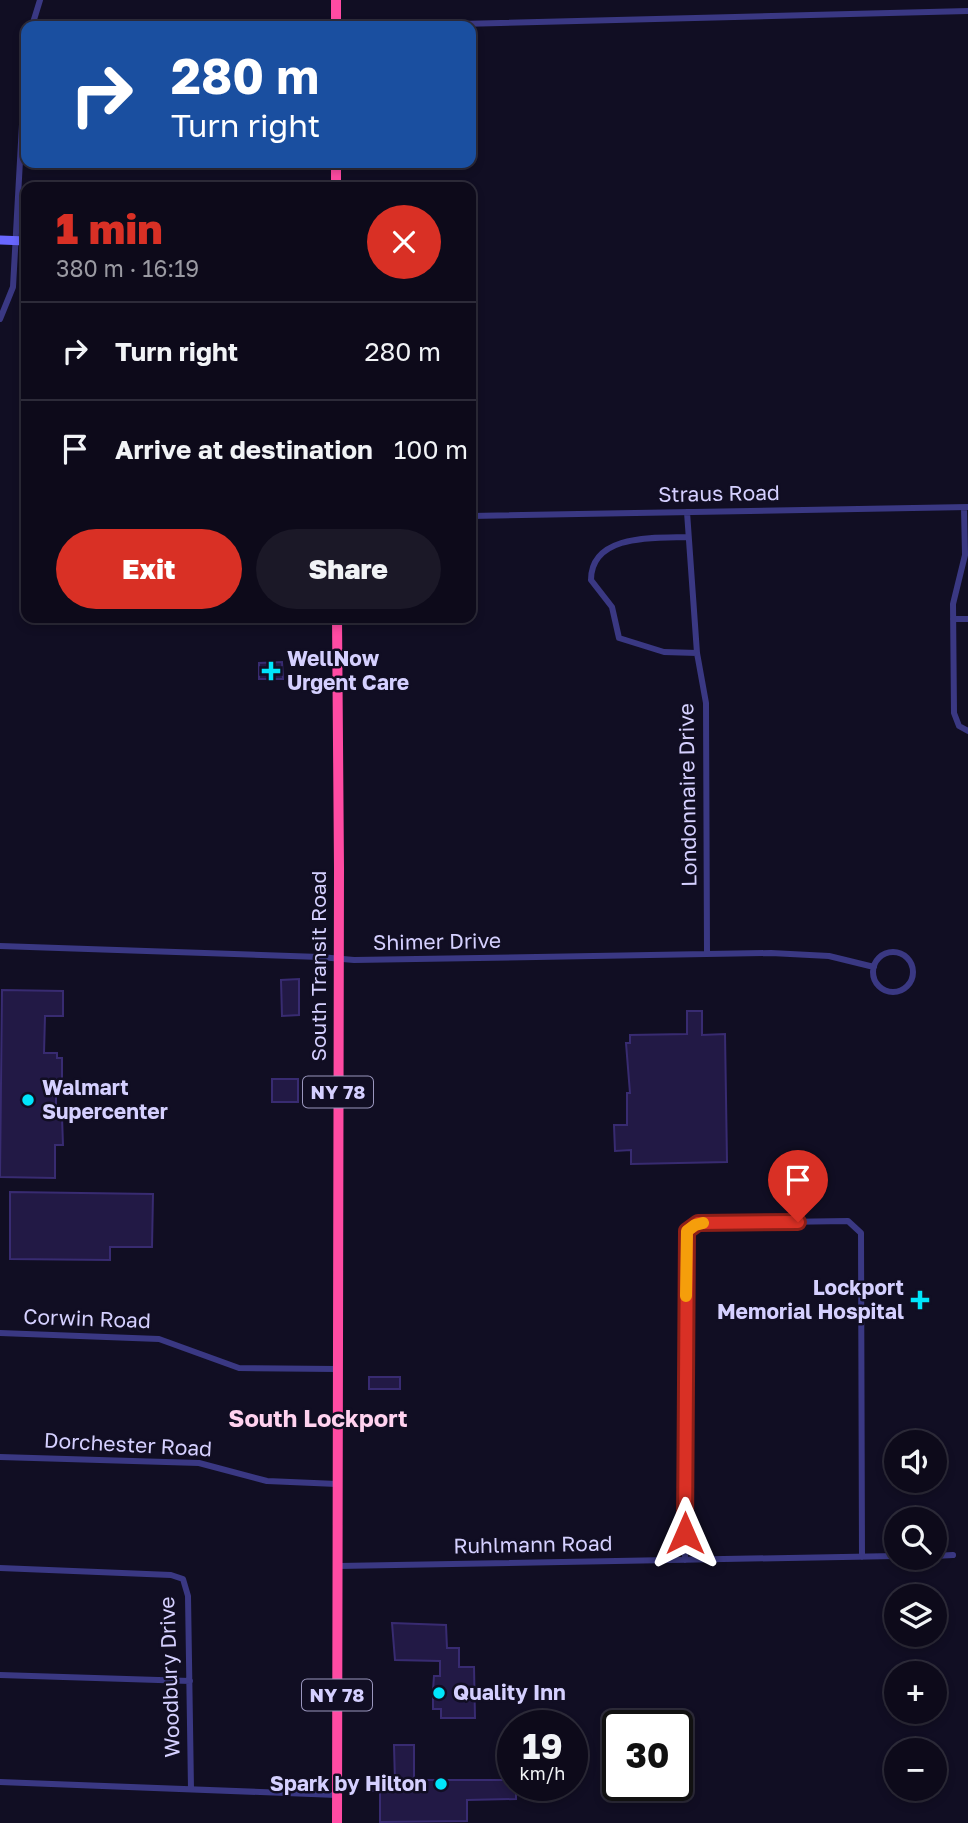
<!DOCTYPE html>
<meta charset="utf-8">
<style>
:root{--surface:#0d0a1a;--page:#1b1827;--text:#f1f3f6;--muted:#9a9aa2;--line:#2d2b39;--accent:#d93025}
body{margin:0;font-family:"Golos Text",sans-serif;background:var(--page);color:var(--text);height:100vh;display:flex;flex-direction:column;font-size:26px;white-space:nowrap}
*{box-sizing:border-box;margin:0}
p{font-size:23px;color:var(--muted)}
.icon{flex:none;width:38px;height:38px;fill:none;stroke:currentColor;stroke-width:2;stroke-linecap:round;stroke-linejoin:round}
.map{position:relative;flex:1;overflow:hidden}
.side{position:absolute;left:21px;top:182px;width:455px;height:441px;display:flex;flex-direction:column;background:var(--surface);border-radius:14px;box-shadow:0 4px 10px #0003,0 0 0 2px var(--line)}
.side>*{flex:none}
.top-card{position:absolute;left:21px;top:21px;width:455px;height:147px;border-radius:14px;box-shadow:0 4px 10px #0003,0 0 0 2px var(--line);background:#1a4fa0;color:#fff;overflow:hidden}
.buttons{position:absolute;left:884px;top:1430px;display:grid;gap:14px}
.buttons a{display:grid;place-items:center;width:63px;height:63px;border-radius:50%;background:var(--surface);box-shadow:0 4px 10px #0003,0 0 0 2px var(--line);font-size:35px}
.speed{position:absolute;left:497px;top:1710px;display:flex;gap:14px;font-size:35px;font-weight:700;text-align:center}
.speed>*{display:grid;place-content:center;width:91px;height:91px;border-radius:50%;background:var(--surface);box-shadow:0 4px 10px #0003,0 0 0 2px var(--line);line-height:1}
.speed small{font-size:18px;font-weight:400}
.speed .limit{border:4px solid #111;border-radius:10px;background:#fff;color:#111}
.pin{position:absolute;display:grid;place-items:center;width:60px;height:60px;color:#fff;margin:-72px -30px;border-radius:50% 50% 50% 0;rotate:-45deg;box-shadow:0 0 7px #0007}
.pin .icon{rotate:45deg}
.me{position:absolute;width:77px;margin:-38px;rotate:0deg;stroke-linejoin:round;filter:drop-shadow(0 0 5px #0008)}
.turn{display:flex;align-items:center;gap:24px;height:147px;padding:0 35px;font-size:32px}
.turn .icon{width:91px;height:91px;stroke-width:2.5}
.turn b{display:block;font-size:49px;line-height:60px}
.round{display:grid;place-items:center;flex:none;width:74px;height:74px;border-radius:37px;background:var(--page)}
.headline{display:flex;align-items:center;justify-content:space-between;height:119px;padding:0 35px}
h1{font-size:42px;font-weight:800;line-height:52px;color:var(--accent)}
.primary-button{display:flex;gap:14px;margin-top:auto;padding:14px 35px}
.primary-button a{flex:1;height:80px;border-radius:42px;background:var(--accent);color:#fff;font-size:28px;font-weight:800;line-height:80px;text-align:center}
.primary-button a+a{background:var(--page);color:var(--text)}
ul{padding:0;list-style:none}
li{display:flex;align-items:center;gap:21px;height:98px;padding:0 35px;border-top:2px solid var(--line)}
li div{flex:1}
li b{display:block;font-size:26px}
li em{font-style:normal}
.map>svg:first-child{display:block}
.building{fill:#221945;stroke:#382b71;stroke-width:2}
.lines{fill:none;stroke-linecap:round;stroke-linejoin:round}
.street{stroke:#3a3883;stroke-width:6}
.secondary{stroke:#6967ff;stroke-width:9}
.highway{stroke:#ff4ba3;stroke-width:10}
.route-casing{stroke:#8d1f18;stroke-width:18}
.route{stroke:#d93025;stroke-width:12}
.slow{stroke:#f59e0b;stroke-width:12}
.poi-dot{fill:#00e5fb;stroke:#110e23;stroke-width:2.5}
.labels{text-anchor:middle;stroke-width:5;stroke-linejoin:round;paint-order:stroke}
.shield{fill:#110e23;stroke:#9a96bd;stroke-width:2}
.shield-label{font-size:19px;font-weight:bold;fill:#d5d0ff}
.street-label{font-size:21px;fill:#d5d0ff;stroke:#110e23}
.poi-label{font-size:21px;font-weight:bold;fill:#d5d0ff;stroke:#110e23;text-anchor:start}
.quarter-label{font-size:24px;font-weight:bold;fill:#ffd2ef;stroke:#110e23}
</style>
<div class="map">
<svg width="968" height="1823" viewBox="0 0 968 1823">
<rect width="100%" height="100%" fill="#110e23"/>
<!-- building -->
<path class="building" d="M282,662L283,679H259V663Z
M299,979V1015L282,1016L281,980Z
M2,990L63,991V1016H45L44,1053H57V1058H62V1084H56V1117H62L63,1145H55V1178L0,1177Z
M687,1011H702V1035L725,1034L727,1162L631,1164V1150L615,1151L614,1125H627V1093H630L626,1043H630V1035L687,1034Z
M272,1079H298V1102H272Z
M10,1192L153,1194L152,1247H110V1260L10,1259Z
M369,1377H400V1389H369Z
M392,1623L446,1625L447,1648H459V1667H474L475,1718H441V1709H433V1690L434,1676H440V1661L395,1660Z
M394,1745H414V1780H513V1785H516V1799L467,1800V1821L380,1822V1791H369V1783L395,1782Z"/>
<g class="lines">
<!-- street -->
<path class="street" d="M32,26L40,0
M383,26L968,11
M0,319L13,287L26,52
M964,508L965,555L953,604L954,713L959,726L968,731
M687,512L697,653L706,703L707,953
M471,516L968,507
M688,537C657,538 591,533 591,580L612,607L619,638L664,652L697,653
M953,619H968
M0,946L320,957L354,960L771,953L829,956L874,967
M873 972a20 20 0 1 1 40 0a20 20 0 1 1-40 0Z
M0,1333L159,1339L239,1368L336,1369
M0,1457L199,1463L267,1481L337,1484
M934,1556L953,1555
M685,1560L686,1236L687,1231L698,1223L848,1221L861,1233L862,1557
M338,1566L896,1556
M0,1568L171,1575L183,1579L188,1596L191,1789
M0,1675L190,1681
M0,1782L337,1795"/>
<!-- secondary -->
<path class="secondary" d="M0,240L26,241"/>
<!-- highway -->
<path class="highway" d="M336,0V26
M336,187V163
M337,618L339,868L337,1823"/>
</g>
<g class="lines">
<defs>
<path id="route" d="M685,1533L687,1231L698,1223L798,1222"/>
</defs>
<!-- route casing -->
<use href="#route" class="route-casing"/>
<!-- route -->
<use href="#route" class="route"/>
<!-- slow -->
<path class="slow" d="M686,1296L687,1231L695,1225L703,1223"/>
</g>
<!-- markers -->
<g class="poi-dot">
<path d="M267.5 660.5h7v7h7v7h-7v7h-7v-7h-7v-7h7z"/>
<circle cx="28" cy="1100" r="7"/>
<path d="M916.5 1289.5h7v7h7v7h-7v7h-7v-7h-7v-7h7z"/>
<circle cx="439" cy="1693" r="7"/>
<circle cx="441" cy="1784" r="7"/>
</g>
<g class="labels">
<!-- shield labels -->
<g class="shield">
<rect x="303" y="1076.5" width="70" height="31" rx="5"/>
<rect x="302" y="1679.5" width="70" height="31" rx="5"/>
</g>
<g class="shield-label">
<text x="338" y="1099">NY 78</text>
<text x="337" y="1702">NY 78</text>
</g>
<!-- street labels -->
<g class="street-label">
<text transform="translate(719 494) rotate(-1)" y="7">Straus Road</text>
<text transform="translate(688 795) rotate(-91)" y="7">Londonnaire Drive</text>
<text transform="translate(437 942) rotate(-1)" y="7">Shimer Drive</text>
<text transform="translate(319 966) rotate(-90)" y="7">South Transit Road</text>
<text transform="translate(87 1319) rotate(2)" y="7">Corwin Road</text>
<text transform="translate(128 1445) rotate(3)" y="7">Dorchester Road</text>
<text transform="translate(533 1545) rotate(-1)" y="7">Ruhlmann Road</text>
<text transform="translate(170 1677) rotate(-92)" y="7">Woodbury Drive</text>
</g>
<!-- poi labels -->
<g class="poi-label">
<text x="287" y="666">WellNow<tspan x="287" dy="24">Urgent Care</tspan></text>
<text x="42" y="1095">Walmart<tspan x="42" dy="24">Supercenter</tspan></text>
<text x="904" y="1295" text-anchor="end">Lockport<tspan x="904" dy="24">Memorial Hospital</tspan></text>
<text x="453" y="1700">Quality Inn</text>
<text x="427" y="1791" text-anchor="end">Spark by Hilton</text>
</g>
<!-- quarter labels -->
<g class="quarter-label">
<text x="318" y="1427">South Lockport</text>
</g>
</g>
</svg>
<div class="buttons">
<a><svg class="icon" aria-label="sound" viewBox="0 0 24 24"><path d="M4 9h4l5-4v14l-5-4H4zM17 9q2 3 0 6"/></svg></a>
<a><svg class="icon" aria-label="search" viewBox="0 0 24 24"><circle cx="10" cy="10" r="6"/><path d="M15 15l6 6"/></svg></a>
<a><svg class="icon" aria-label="layers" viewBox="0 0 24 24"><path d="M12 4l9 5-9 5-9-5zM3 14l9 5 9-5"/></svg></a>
<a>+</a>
<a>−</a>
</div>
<div class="speed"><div>19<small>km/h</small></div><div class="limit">30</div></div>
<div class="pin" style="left:798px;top:1222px;background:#d93025"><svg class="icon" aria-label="arrive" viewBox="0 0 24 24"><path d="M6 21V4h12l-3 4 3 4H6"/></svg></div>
<svg class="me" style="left:685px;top:1533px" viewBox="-20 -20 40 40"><path d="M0-17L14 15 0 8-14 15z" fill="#d93025" stroke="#fff" stroke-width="4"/></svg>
<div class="top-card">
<div class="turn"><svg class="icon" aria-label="right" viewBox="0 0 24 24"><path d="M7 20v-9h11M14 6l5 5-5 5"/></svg><div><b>280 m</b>Turn right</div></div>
</div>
<section class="side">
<div class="headline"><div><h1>1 min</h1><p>380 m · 16:19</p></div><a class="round" style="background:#d93025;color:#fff"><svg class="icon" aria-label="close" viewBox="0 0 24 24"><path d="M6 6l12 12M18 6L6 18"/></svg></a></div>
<ul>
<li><svg class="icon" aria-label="right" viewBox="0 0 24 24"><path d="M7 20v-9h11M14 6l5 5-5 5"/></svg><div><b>Turn right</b></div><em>280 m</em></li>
<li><svg class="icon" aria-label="arrive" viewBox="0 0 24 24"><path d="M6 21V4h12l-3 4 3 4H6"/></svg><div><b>Arrive at destination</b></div><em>100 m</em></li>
</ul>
<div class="primary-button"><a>Exit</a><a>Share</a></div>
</section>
</div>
